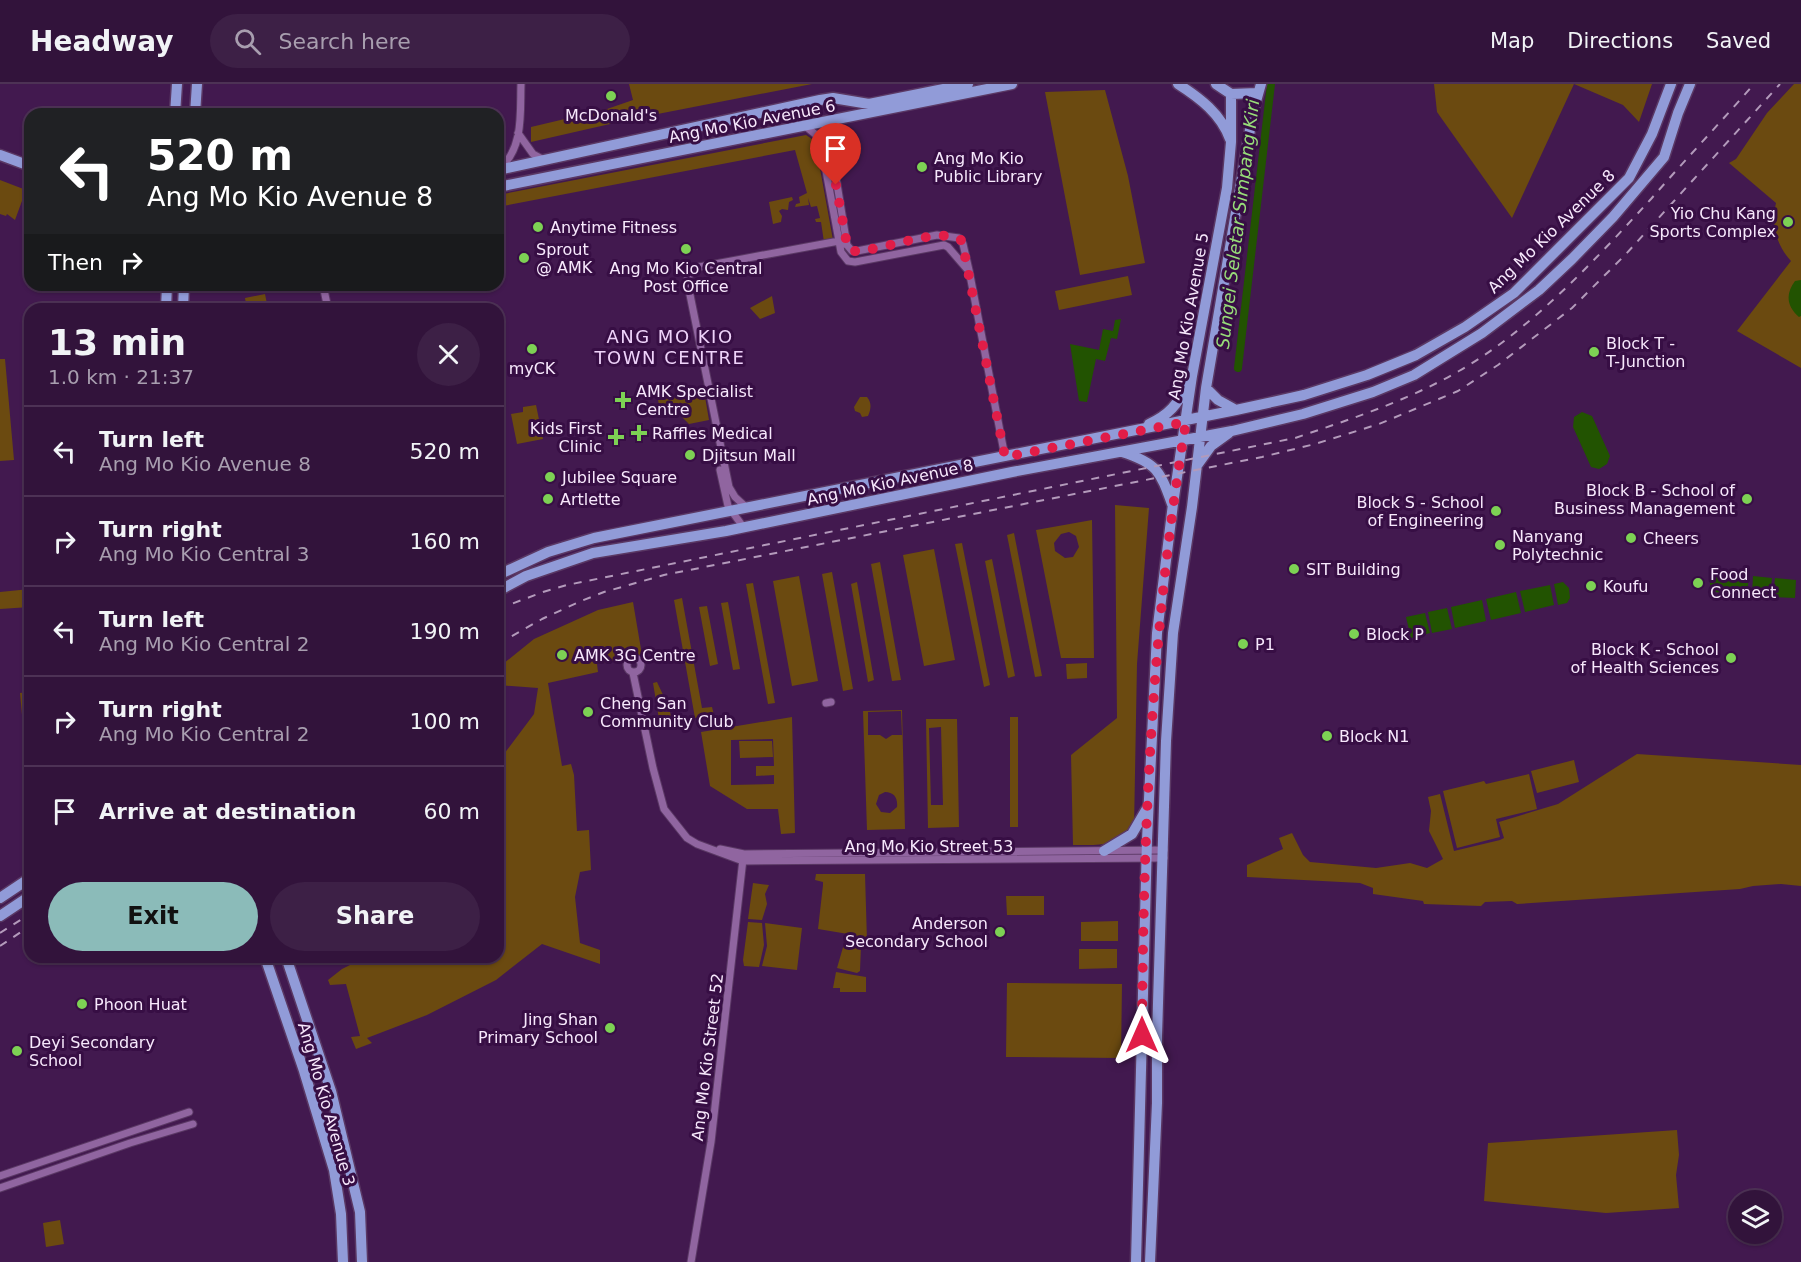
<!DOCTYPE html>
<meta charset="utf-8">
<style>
:root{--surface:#32133b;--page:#3d2046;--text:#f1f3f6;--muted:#a89eaf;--line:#4d3255;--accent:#8bbbb9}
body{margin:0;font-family:"DejaVu Sans",sans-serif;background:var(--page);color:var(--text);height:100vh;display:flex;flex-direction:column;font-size:22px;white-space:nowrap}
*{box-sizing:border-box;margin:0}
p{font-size:20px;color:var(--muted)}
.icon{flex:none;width:33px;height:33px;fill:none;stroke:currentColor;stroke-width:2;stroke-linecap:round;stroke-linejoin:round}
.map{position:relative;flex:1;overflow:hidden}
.details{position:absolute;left:24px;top:219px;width:480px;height:660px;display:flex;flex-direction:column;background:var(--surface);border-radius:18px;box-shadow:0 2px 4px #0004,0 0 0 2px var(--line)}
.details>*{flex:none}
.guide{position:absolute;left:24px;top:24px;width:480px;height:183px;border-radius:18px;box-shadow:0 2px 4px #0004,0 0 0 2px var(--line);background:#202124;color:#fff;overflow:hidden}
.controls{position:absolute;left:1728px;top:1106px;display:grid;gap:12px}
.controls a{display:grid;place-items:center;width:54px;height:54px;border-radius:50%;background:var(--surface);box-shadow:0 2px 4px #0004,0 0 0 2px var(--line);font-size:30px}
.pin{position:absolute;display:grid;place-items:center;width:51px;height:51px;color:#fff;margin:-62px -26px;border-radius:50% 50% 50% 0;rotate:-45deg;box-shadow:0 0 6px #0007}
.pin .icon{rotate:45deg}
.me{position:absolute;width:66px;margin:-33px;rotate:0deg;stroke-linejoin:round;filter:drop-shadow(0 0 4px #0008)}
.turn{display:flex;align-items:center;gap:21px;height:126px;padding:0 24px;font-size:27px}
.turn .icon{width:78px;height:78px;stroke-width:2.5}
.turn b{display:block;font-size:42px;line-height:51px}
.then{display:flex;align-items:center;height:57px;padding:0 24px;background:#0003;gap:12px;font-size:22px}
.round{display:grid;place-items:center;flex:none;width:63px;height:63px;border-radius:32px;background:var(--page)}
.headline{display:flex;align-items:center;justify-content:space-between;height:102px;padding:0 24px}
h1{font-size:36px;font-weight:700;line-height:45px}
.primary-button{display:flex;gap:12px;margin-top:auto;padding:12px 24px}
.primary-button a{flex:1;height:69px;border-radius:36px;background:var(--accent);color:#111;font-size:24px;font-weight:700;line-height:69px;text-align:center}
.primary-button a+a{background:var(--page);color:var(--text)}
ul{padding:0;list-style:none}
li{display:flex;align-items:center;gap:18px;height:90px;padding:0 24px;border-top:2px solid var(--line)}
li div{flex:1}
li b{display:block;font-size:22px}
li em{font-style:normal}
header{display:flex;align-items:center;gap:36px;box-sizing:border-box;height:84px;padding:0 30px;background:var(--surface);border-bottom:2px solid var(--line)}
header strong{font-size:28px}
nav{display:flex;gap:33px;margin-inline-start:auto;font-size:21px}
.search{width:420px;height:54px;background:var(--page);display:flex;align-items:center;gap:15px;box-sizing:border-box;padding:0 21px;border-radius:33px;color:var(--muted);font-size:22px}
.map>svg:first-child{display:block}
.green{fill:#6b4a10;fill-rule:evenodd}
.water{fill:#225301}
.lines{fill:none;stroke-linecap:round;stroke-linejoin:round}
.canal{stroke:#225301;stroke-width:8}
.minor-casing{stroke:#5a3864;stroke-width:9}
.primary-casing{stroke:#5a3864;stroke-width:13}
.minor{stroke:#9065a0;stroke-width:7}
.primary{stroke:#919bd8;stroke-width:10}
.rail{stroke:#b39abb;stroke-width:2;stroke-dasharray:8 8;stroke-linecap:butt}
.route{stroke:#e11d48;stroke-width:10;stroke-dasharray:0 18}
.poi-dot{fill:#7dd154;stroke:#370e44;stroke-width:2}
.labels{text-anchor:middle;stroke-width:6;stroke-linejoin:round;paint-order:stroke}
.poi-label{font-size:16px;fill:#f7e8fc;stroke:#370e44;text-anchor:start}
.street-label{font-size:16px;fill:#f7e8fc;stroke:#370e44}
.water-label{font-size:18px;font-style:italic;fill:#97dc79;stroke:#370e44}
.neighbourhood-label{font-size:18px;letter-spacing:1.5px;fill:#efd3fa;stroke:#370e44}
</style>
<header>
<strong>Headway</strong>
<div class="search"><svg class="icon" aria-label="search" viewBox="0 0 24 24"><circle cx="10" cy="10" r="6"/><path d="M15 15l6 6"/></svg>Search here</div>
<nav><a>Map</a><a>Directions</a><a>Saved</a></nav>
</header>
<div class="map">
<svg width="1801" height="1178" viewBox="0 0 1801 1178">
<rect width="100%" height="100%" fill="#42194f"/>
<!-- green -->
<path class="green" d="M629,0H812L632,35L531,58V43L607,25L633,16Z
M1434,0H1652L1639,38L1623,21L1574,0L1512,134L1437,28Z
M1794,0H1801V284L1737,247L1791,177C1776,161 1771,140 1776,119L1729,79L1736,75L1767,29Z
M1105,6L1128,92L1145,179L1080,191L1045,8Z
M806,51L815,57L833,156L824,158L821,138H816L815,135L820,134L817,122L811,123L808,114L809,121L795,123L796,120L800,119L799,113L807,109L795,66L498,123V111Z
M0,96L26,106L15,136L7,130L6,132L0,130Z
M792,113L793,116L789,118L788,126L782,125L779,127L782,132L781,138L773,140L769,118Z
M1128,192L1132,211L1059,226L1055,207Z
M265,210L268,225H247L245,214Z
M772,212L775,229L760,235L750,224Z
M0,275H5L14,376L0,377Z
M704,307L709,336L689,340L677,328L661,330L658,316Z
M860,313H867C872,319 871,325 868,332L862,333L860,329L855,327L854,323Z
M536,321L543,355L517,360L511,330L523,328V323Z
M1115,421L1149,424L1137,580L1134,744C1111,763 1102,761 1073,761L1071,671L1117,634Z
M1092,436L1094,574H1061L1036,446ZM1069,448L1076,452L1079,463L1073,473L1065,474L1055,467L1054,459L1061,450Z
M1014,449L1042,592L1035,593L1007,451Z
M962,459L990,601L984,603L955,460Z
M934,465L955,576L924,582L903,471Z
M992,475L1015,592L1008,594L985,477Z
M880,478L901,596L892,597L871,480Z
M832,488L853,605L843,607L822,490Z
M799,492L818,597L792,602L773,497Z
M857,498L874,596L868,598L851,500Z
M753,499L775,619L768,620L746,500Z
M30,505V523L0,525V508Z
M682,514L702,624L712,623L714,631L695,634L674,516Z
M633,518L642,571L597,580L598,588L548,599L562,682L571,680L574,691L577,747L589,746L591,786L580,788L575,813L580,859L600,866V880L542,860L496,896L427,931L367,954L372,959L356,965L351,953L360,952L346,900L330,901L328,896L342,885L360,876V873H498V678L534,630L538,604L498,601V584L534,555L598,526Z
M728,518L740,585L733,586L721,519Z
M707,522L718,580L710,582L699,523Z
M1087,579V594L1067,595L1066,580Z
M657,598L664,613V628H670L671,633L659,635L653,599Z
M30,608V719L20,609Z
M902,626L905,745L867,746L863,627ZM901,627L902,651H892L886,655L880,651H868V628ZM885,708C894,708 898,714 897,723L890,729L881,728L876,720L879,711Z
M792,633L795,749L781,750L778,725H747L710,702L701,648ZM773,655L774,682H756V692L774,691V700L731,701V656Z
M1010,633H1018V743H1010Z
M926,635H957L959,743L928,744ZM941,643L943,721H931L929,644Z
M739,657H772L773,673L740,674Z
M1637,670L1801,681V802L1781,800L1753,802L1740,805L1517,820L1512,817L1485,818L1481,822L1424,820L1423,817L1373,810V804L1360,799L1247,793V781L1283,765L1279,754L1292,749L1303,771L1310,778L1376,784L1410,779L1427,784L1443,775L1429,747L1431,727L1428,713L1440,710L1454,767L1500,756L1504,754L1499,738L1558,720Z
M1574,676L1579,698L1537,709L1531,687Z
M1529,690L1537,725L1496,735L1500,753L1457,764L1443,707L1484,697L1486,700Z
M816,790H865L867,857H859L848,850L818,845L823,801V798L815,796Z
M753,799L769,801L765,810L767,820L762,836L748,835Z
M1006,812H1044V831H1007Z
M1118,837V857H1081V838Z
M748,838L762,839L764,861L759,883L744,882L743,876Z
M765,839L802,844L797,886L762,882L767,862Z
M846,853L861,861L860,887L857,889L837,884Z
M1079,865H1117V884L1079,885Z
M836,888L866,893V908H840V904H833Z
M1007,899L1122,900L1121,974L1006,973Z
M1677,1046L1679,1071L1676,1091L1679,1124L1606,1129L1484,1117L1488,1059Z
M60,1136L64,1160L46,1163L43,1139Z"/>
<!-- water -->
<path class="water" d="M1801,196V232L1799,233C1787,223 1785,210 1795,197Z
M1121,235L1117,255L1111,254L1105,277L1096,275L1087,318L1079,317L1070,260L1099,266L1103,245L1113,247L1115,236Z
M1582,328L1592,332L1610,372L1607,380L1599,385L1591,383L1573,343L1574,333Z
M1715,488L1749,491L1747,511L1714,508C1708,502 1709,494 1715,488Z
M1753,492L1772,494L1770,512L1752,511Z
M1775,494L1796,496L1795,514L1773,513Z
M1563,498L1569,504L1570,514L1567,519L1558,521L1554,500Z
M1550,501L1554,521L1525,528L1520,507Z
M1516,508L1521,529L1491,536L1486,515Z
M1482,516L1486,537L1455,544L1451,523Z
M1447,524L1452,545L1432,549L1428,528Z
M1425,529L1430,549L1411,554L1406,533Z"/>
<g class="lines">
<!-- canal -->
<path class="canal" d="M1238,284L1271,0"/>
<defs>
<path id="minor" d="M837,35L831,50L830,57L847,161
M804,41L815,50L821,60L841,168L848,177L855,178L944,161L948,163L967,185
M518,49L533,70L544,76
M500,84C524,64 520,28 521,0
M323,201L328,225
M720,386L728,422L744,444
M747,424L735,413L729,403L688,201V192L699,183L839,157L847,161L852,167H857L937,151L959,154L963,160L969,186L1005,373
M627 581a7 7 0 1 1 14 0a7 7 0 1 1-14 0Z
M633,589L653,684L664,725L687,754L697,760L743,777L1164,774
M826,619L831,618
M720,765L744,770L1164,766
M0,1092L189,1028
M0,1104L130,1059L193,1040
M691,1178L711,1058L743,775"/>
<path id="primary" d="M1178,0C1200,14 1221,30 1230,55
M1216,0L1231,10L1257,9
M175,30L177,0
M195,30L197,0
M0,71L30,82
M498,86L820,16L833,14L869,20L968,0
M498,103L1012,0
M166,225L167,201
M183,225L184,201
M1206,304L1218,316L1236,326
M1149,340C1169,331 1178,320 1187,301
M1122,368C1157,379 1160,387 1172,420
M1198,380L1211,362L1229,349
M498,491L548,468L594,454L1236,326L1304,311L1367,291L1416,271L1465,243L1514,209L1629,94L1652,50L1671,0
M498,507L526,492L593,469L726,447L1012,388L1232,347L1303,330L1373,308L1414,291L1482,249L1539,206L1572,175L1613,133L1664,73L1678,29L1690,0
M1104,767L1132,750L1146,726
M0,814L30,794
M0,832L30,812
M265,873L304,987L334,1086L341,1130L343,1178
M286,873L331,1007L360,1128L362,1178
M1136,1178L1147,756L1157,549L1173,420L1192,292L1227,104L1231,58V10
M1150,1178L1157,1019V952L1166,657L1173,549L1192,423L1206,304L1253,28L1261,0"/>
</defs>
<!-- minor casing -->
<use href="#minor" class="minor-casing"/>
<!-- primary casing -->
<use href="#primary" class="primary-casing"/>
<!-- minor -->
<use href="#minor" class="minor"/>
<!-- primary -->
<use href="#primary" class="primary"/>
<!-- rail -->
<path class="rail" d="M498,525L543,508L567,501L1295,354C1351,335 1407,317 1459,287C1532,245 1595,176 1651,115C1685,76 1720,39 1754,0
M498,560L542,535L581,517L604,508L664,491L1262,373L1315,360L1379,340L1458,307L1498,281L1572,224L1626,170L1780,0
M0,849L30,830
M0,862L30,842"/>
</g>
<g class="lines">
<!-- route -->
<path class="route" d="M836,101L847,161L852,167C878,169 943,140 962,157L1005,373L1186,338C1152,540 1143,746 1142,951"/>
</g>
<!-- markers -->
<g class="poi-dot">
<circle cx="611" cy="12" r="6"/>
<circle cx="922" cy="83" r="6"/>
<circle cx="1788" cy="138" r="6"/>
<circle cx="538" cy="143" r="6"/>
<circle cx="686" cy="165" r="6"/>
<circle cx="524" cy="174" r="6"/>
<circle cx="532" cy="265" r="6"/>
<circle cx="1594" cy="268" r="6"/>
<path d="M620 307h6v6h6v6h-6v6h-6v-6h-6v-6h6z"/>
<path d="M636 340h6v6h6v6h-6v6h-6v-6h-6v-6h6z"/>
<path d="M613 344h6v6h6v6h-6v6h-6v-6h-6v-6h6z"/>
<circle cx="690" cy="371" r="6"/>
<circle cx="550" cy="393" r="6"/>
<circle cx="548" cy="415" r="6"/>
<circle cx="1747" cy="415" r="6"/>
<circle cx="1496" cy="427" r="6"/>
<circle cx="1631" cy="454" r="6"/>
<circle cx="1500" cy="461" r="6"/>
<circle cx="1294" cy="485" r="6"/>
<circle cx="1698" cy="499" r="6"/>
<circle cx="1591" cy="502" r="6"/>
<circle cx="1354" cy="550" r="6"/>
<circle cx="1243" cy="560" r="6"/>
<circle cx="562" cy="571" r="6"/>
<circle cx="1731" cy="574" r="6"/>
<circle cx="588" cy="628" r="6"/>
<circle cx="1327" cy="652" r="6"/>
<circle cx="1000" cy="848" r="6"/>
<circle cx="82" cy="920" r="6"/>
<circle cx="610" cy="944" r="6"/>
<circle cx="17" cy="967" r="6"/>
</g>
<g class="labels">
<!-- poi labels -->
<g class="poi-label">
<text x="611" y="37" text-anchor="middle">McDonald's</text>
<text x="934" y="80">Ang Mo Kio<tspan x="934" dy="18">Public Library</tspan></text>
<text x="1776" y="135" text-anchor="end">Yio Chu Kang<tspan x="1776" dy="18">Sports Complex</tspan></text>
<text x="550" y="149">Anytime Fitness</text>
<text x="536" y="171">Sprout<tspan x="536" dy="18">@ AMK</tspan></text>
<text x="686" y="190" text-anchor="middle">Ang Mo Kio Central<tspan x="686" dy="18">Post Office</tspan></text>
<text x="1606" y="265">Block T -<tspan x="1606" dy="18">T-Junction</tspan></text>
<text x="532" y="290" text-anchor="middle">myCK</text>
<text x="636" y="313">AMK Specialist<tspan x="636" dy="18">Centre</tspan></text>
<text x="602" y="350" text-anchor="end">Kids First<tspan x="602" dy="18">Clinic</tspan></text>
<text x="652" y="355">Raffles Medical</text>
<text x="702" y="377">Djitsun Mall</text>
<text x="562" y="399">Jubilee Square</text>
<text x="1735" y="412" text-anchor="end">Block B - School of<tspan x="1735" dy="18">Business Management</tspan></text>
<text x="560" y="421">Artlette</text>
<text x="1484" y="424" text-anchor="end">Block S - School<tspan x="1484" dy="18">of Engineering</tspan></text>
<text x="1512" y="458">Nanyang<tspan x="1512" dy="18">Polytechnic</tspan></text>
<text x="1643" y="460">Cheers</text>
<text x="1306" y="491">SIT Building</text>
<text x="1710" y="496">Food<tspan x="1710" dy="18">Connect</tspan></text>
<text x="1603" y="508">Koufu</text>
<text x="1366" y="556">Block P</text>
<text x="1255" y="566">P1</text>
<text x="1719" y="571" text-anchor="end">Block K - School<tspan x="1719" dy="18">of Health Sciences</tspan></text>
<text x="574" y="577">AMK 3G Centre</text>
<text x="600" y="625">Cheng San<tspan x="600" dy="18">Community Club</tspan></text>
<text x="1339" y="658">Block N1</text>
<text x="988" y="845" text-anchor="end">Anderson<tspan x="988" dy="18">Secondary School</tspan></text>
<text x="94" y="926">Phoon Huat</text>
<text x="598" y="941" text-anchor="end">Jing Shan<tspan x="598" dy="18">Primary School</tspan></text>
<text x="29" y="964">Deyi Secondary<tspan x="29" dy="18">School</tspan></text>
</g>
<!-- street labels -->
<g class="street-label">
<text transform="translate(752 37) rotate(-11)" y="6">Ang Mo Kio Avenue 6</text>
<text transform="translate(1551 147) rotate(-44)" y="6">Ang Mo Kio Avenue 8</text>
<text transform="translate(1188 232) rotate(-80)" y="6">Ang Mo Kio Avenue 5</text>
<text transform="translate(890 398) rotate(-12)" y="6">Ang Mo Kio Avenue 8</text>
<text x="929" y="768">Ang Mo Kio Street 53</text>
<text transform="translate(707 973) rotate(-83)" y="6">Ang Mo Kio Street 52</text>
<text transform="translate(327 1020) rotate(74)" y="6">Ang Mo Kio Avenue 3</text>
</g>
<!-- water labels -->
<g class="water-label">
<text transform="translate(1238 140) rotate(-83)" y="6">Sungei Seletar Simpang Kiri</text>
</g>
<!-- neighbourhood labels -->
<g class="neighbourhood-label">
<text x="670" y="259">ANG MO KIO<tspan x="670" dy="21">TOWN CENTRE</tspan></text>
</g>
</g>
</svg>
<div class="controls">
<a><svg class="icon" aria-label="layers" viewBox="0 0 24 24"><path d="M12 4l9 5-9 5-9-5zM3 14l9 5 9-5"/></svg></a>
</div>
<div class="pin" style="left:836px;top:101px;background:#d93025"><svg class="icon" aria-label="arrive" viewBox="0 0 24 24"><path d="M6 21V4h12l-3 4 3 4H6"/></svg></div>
<svg class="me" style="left:1142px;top:951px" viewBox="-20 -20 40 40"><path d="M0-17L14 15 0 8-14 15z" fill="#e11d48" stroke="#fff" stroke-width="4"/></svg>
<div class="guide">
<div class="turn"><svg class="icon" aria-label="left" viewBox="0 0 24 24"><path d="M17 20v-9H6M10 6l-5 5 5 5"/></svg><div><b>520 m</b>Ang Mo Kio Avenue 8</div></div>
<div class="then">Then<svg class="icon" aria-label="right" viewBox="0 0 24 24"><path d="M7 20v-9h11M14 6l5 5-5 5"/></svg></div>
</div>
<section class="details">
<div class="headline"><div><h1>13 min</h1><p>1.0 km · 21:37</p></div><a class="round"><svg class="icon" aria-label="close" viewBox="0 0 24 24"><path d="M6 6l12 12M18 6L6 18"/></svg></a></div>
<ul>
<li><svg class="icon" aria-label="left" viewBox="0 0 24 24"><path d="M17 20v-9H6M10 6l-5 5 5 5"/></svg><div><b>Turn left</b><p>Ang Mo Kio Avenue 8</p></div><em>520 m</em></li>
<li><svg class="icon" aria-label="right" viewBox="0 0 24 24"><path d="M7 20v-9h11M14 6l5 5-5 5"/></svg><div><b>Turn right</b><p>Ang Mo Kio Central 3</p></div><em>160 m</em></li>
<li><svg class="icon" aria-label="left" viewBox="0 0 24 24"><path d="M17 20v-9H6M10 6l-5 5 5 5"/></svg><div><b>Turn left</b><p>Ang Mo Kio Central 2</p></div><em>190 m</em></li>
<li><svg class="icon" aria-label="right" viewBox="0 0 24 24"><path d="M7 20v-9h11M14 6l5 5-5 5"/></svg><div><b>Turn right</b><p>Ang Mo Kio Central 2</p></div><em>100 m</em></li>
<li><svg class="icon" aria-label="arrive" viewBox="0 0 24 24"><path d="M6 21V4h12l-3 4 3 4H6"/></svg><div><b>Arrive at destination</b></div><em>60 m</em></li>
</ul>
<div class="primary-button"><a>Exit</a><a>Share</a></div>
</section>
</div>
